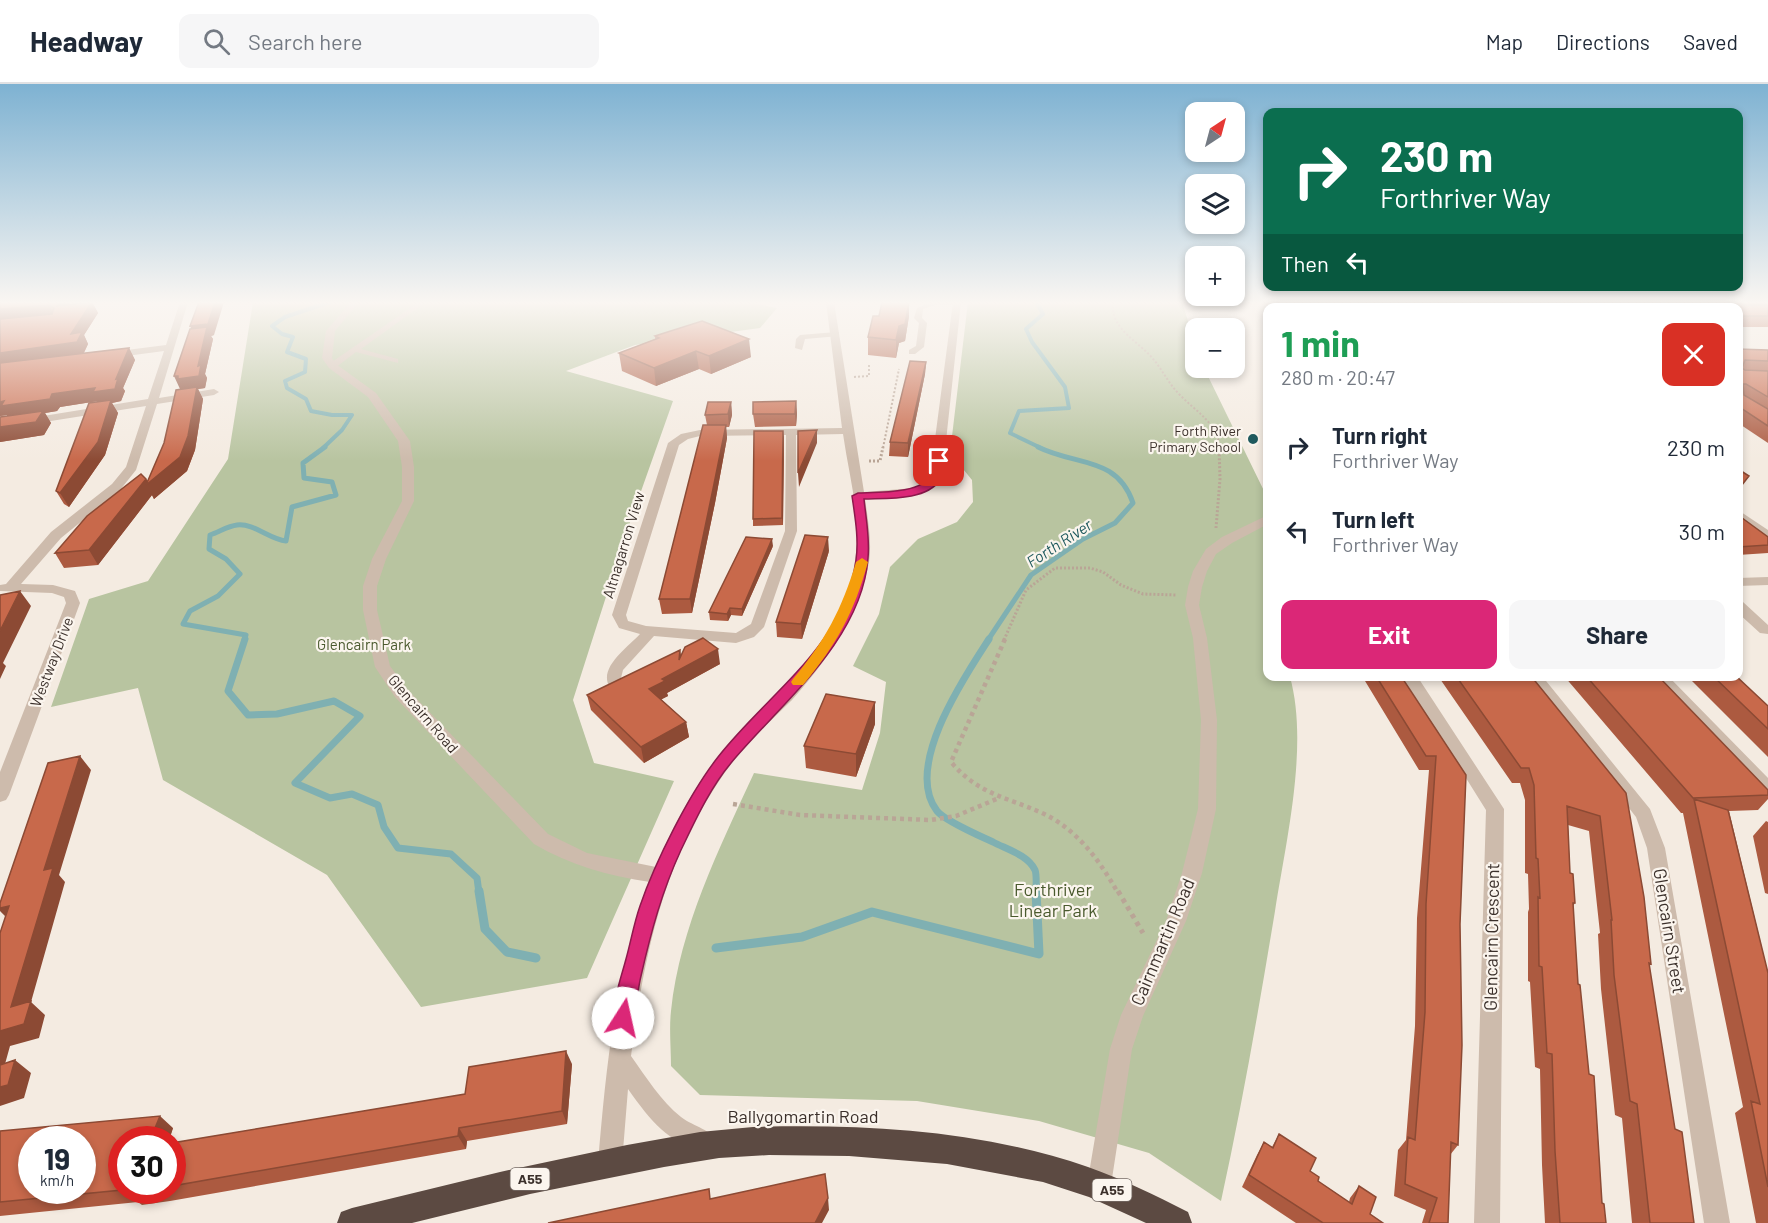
<!DOCTYPE html>
<meta charset="utf-8">
<style>
:root{--surface:#fff;--page:#f6f6f7;--text:#1f2937;--muted:#747a83;--line:#e0e1e3;--accent:#db2777}
body{margin:0;font-family:Barlow,sans-serif;background:var(--page);color:var(--text);height:100vh;display:flex;flex-direction:column;font-size:22px;white-space:nowrap}
*{box-sizing:border-box;margin:0}
p{font-size:20px;color:var(--muted)}
.icon{flex:none;width:33px;height:33px;fill:none;stroke:currentColor;stroke-width:2;stroke-linecap:round;stroke-linejoin:round}
.map{position:relative;flex:1;overflow:hidden}
.side{position:absolute;left:1263px;top:219px;width:480px;height:378px;display:flex;flex-direction:column;background:var(--surface);border-radius:12px;box-shadow:0 3px 9px #0003}
.side>*{flex:none}
.guide{position:absolute;left:1263px;top:24px;width:480px;height:183px;border-radius:12px;box-shadow:0 3px 9px #0003;background:#0b6e4f;color:#fff;overflow:hidden}
.needle{width:39px;rotate:36deg}
.fabs{position:absolute;left:1185px;top:18px;display:grid;gap:12px}
.fabs a{display:grid;place-items:center;width:60px;height:60px;border-radius:12px;background:var(--surface);box-shadow:0 3px 9px #0003;font-size:30px}
.speed{position:absolute;left:18px;top:1042px;display:flex;gap:12px;font-size:30px;font-weight:700;text-align:center}
.speed>*{display:grid;place-content:center;width:78px;height:78px;border-radius:50%;background:var(--surface);box-shadow:0 3px 9px #0003;line-height:1}
.speed small{font-size:15px;font-weight:400}
.speed .limit{border:9px solid #d22;background:#fff;color:#111}
.pin{position:absolute;display:grid;place-items:center;width:51px;height:51px;color:#fff;margin:-26px;border-radius:12px;box-shadow:0 3px 9px #0006}
.me{position:absolute;width:66px;margin:-33px;rotate:10deg;stroke-linejoin:round;filter:drop-shadow(0 0 4px #0008)}
.turn{display:flex;align-items:center;gap:21px;height:126px;padding:0 18px;font-size:27px}
.turn .icon{width:78px;height:78px;stroke-width:2.5}
.turn b{display:block;font-size:42px;line-height:51px}
.then{display:flex;align-items:center;height:57px;padding:0 18px;background:#0003;gap:12px;font-size:22px}
.round{display:grid;place-items:center;flex:none;width:63px;height:63px;border-radius:12px;background:var(--page)}
.summary{display:flex;align-items:center;justify-content:space-between;height:102px;padding:0 18px}
h1{font-size:36px;font-weight:700;line-height:45px;color:#1e9e55}
.action{display:flex;gap:12px;margin-top:auto;padding:12px 18px}
.action a{flex:1;height:69px;border-radius:12px;background:var(--accent);color:#fff;font-size:24px;font-weight:700;line-height:69px;text-align:center}
.action a+a{background:var(--page);color:var(--text)}
ul{padding:0;list-style:none}
li{display:flex;align-items:center;gap:18px;height:84px;padding:0 18px}
li div{flex:1}
li b{display:block;font-size:22px}
li em{font-style:normal}
header{display:flex;align-items:center;gap:36px;box-sizing:border-box;height:84px;padding:0 30px;background:var(--surface);border-bottom:2px solid var(--line)}
header strong{font-size:28px}
nav{display:flex;gap:33px;margin-inline-start:auto;font-size:21px}
.search{width:420px;height:54px;background:var(--page);display:flex;align-items:center;gap:15px;box-sizing:border-box;padding:0 21px;border-radius:12px;color:var(--muted);font-size:22px}
.map>svg:first-child{display:block}
.green{fill:#b8c4a0}
.lines{fill:none;stroke-linecap:round;stroke-linejoin:round}
.stream-far3{stroke:#7fb0b2;stroke-width:4}
.stream-far2{stroke:#7fb0b2;stroke-width:5}
.stream-far1{stroke:#7fb0b2;stroke-width:7}
.stream{stroke:#7fb0b2;stroke-width:9}
.path-far3{stroke:#b9a596;stroke-width:2;stroke-dasharray:2 2;stroke-linecap:butt}
.path-far2{stroke:#b9a596;stroke-width:3;stroke-dasharray:2 2;stroke-linecap:butt}
.path-far1{stroke:#b9a596;stroke-width:4.5;stroke-dasharray:4 4;stroke-linecap:butt}
.path{stroke:#b9a596;stroke-width:5;stroke-dasharray:4.5 4.5;stroke-linecap:butt}
.lane{fill:#cdbbac;fill-rule:evenodd}
.street{fill:#cdbbac;fill-rule:evenodd}
.highway{fill:#5c4a42;fill-rule:evenodd}
.wall{fill:#ac5a40}
.shaded-wall{fill:#8c4a34}
.building{fill:#c8694b;stroke:#8c4a34;stroke-width:1.5;fill-rule:evenodd}
.route{fill:#db2777;stroke:#8e194d;stroke-width:1.5}
.slow{fill:#f59e0b}
.poi-dot{fill:#1f5a5e;stroke:#fbf5ee;stroke-width:2}
.labels{text-anchor:middle;stroke-width:4.5;stroke-linejoin:round;paint-order:stroke}
.far-poi-label{font-size:14px;fill:#3b302b;stroke:#fbf5ee;text-anchor:end}
.shield{fill:#fbf5ee;stroke:#756b66;stroke-width:1.5}
.shield-label{font-size:14px;font-weight:bold;fill:#3b302b}
.street-label{font-size:15px;fill:#3b302b;stroke:#fbf5ee}
.park-label{font-size:15px;fill:#4a5a2e;stroke:#fbf5ee}
.water-label{font-size:16px;font-style:italic;fill:#1f5a5e;stroke:#fbf5ee}
.near-park-label{font-size:18px;fill:#4a5a2e;stroke:#fbf5ee}
.near-street-label{font-size:18px;fill:#3b302b;stroke:#fbf5ee}
</style>
<header>
<strong>Headway</strong>
<div class="search"><svg class="icon" aria-label="search" viewBox="0 0 24 24"><circle cx="10" cy="10" r="6"/><path d="M15 15l6 6"/></svg>Search here</div>
<nav><a>Map</a><a>Directions</a><a>Saved</a></nav>
</header>
<div class="map">
<svg width="1768" height="1139" viewBox="0 0 1768 1139">
<rect width="100%" height="100%" fill="#f4ebe1"/>
<!-- green -->
<path class="green" d="M253,218H748L777,224L760,244L635,261L566,287L673,317L628,444L573,616L594,679L674,697L587,894L421,923L327,791L163,696L138,604L51,623L89,515L148,497L228,375Z
M968,218H1182L1195,259L1196,284H1204L1267,413L1268,592L1290,593C1309,661 1286,757 1275,827C1259,924 1242,1021 1221,1117L1149,1069L1039,1037L917,1017L700,1011L671,982C671,964 669,945 671,927C680,843 719,765 754,689L862,706L880,649L886,598L853,582L879,530L890,483L918,455L957,438L973,418L972,396L950,369Z"/>
<g class="lines">
<!-- stream-far3 -->
<path class="stream-far3" d="M1039,218L1037,219L1043,230L1026,245L1032,258L1065,303L1069,324L1019,327L1010,349L1041,364
M323,364L342,346L352,331H332L311,327L306,315L287,304L285,297L305,288L306,275L287,268L293,253L282,250L272,242L285,233L330,218"/>
<!-- stream-far2 -->
<path class="stream-far2" d="M244,556L246,551L183,540L190,527L218,512L240,490L226,475L209,465L210,451C219,448 228,442 237,441C254,439 269,455 286,457L292,423L336,411L332,398L304,394L303,379L325,363
M988,556L1031,491L1083,455L1115,439L1133,419C1117,372 1076,382 1038,363"/>
<!-- stream-far1 -->
<path class="stream-far1" d="M245,555L228,607L248,631L277,630L334,617L360,632L295,699L330,714L352,710L378,721L384,743L398,764L451,770L477,794L479,809
M989,555C965,592 903,683 937,727C945,737 980,752 993,758C1006,765 1028,771 1035,786C1037,791 1036,802 1036,809"/>
<!-- stream -->
<path class="stream" d="M479,807L485,845L507,868L536,874
M716,864L802,853L872,828L1039,870L1036,807"/>
<!-- path-far3 -->
<path class="path-far3" d="M1113,218C1110,246 1139,257 1154,276C1163,287 1169,300 1179,310C1196,328 1216,337 1220,364
M854,293L869,292V281
M883,364L899,285"/>
<!-- path-far2 -->
<path class="path-far2" d="M869,377H880L883,363
M1216,444L1220,395L1219,363
M1004,556L1026,506L1055,484H1090L1103,488L1121,501L1143,510L1176,511"/>
<!-- path-far1 -->
<path class="path-far1" d="M1005,555L951,678C979,711 1007,713 1042,729C1077,745 1100,777 1118,809
M733,720L800,731L931,736L956,732L999,714"/>
<!-- path -->
<path class="path" d="M1118,807L1143,849"/>
<!-- lane -->
<path class="lane" d="M419,218H426L361,265L398,275V279L356,268L335,284H329V280Z
M932,218L960,219L957,221L938,220L923,225L922,234L927,239L924,263L915,270H909V266L916,262L919,239L914,234L917,224Z
M836,248H839V252L805,255L802,266L795,264L796,255L800,251Z"/>
<!-- street -->
<path class="street" d="M180,218H188L159,314L214,305L219,308L214,311L157,320L136,386L120,406L61,454L21,500L53,501L75,507L80,519L9,711L6,716L0,718V688L66,519L64,513L52,509L0,507V501L6,500L51,448L112,400L126,383L146,322L0,345V339L148,315L164,267L111,274L106,271L111,268L166,261Z
M351,218H359L335,247L332,274L336,280L376,309L410,357L414,383V417L386,475L377,502V526L390,582L407,605L548,750L587,769L656,783C672,742 696,700 724,665C741,645 761,628 779,610C814,574 847,527 855,477C862,435 849,392 843,350L796,351L797,447L764,543L754,553L736,559L654,552L623,586L619,602H609C599,583 628,563 640,550L619,544L612,531L668,359L681,350L700,346L842,344L826,218H834L864,408L915,404L930,393L953,218H961L942,394C923,416 892,413 865,415C868,436 872,458 869,478C860,530 826,578 792,616C776,632 759,647 744,664C727,683 713,706 700,728C658,803 642,887 631,972C646,993 661,1017 681,1033C694,1043 712,1045 718,1060L714,1068L706,1072C666,1055 652,1039 628,1005L622,1079L619,1088L610,1091L601,1088L598,1079C606,984 615,888 650,798C609,792 570,781 534,760L395,613L375,583L363,526V502L372,475L402,417V383L398,357L368,313L329,284L322,274L326,247ZM786,351L785,447L751,540L736,549L646,542L628,537L626,531L679,361L688,355L700,352Z
M1738,426L1768,446V456L1738,436Z
M1268,431V440L1232,459L1216,470L1207,487L1202,503L1199,521L1207,554L1217,636L1216,725L1202,789L1186,837L1143,932L1132,965L1111,1101L1108,1110L1099,1113L1090,1110L1087,1101L1110,965L1121,931L1166,837L1182,789L1198,725L1201,636L1193,554L1185,521L1188,503L1193,487L1206,465L1222,453Z
M1768,493V501L1738,502V494Z
M1738,517L1743,518L1768,541V550L1760,549L1738,529Z
M1402,592H1417L1504,725L1500,1139H1474L1486,726Z
M1526,592H1542L1650,725L1665,764L1730,1139H1704L1647,764L1636,733Z
M1651,592H1668L1768,694V712L1762,710Z"/>
<!-- highway -->
<path class="highway" d="M753,1043C866,1040 980,1046 1088,1083C1122,1095 1155,1111 1188,1128L1192,1139H1146L1089,1113L1043,1098L947,1080L849,1072L769,1071L719,1074L664,1083L530,1110L412,1139H337L341,1128L352,1124L500,1088L627,1061L700,1048Z"/>
</g>
<!-- wall -->
<path class="wall" d="M0,218H68L70,221L92,218L98,229L84,251L88,260L84,269L129,264L135,276L123,304L125,307L121,317L112,319L118,329L105,371L69,423L64,420L56,407L99,318L98,317L60,323L57,327L45,329L51,339L44,351L0,358V333L7,332V331L0,332Z
M909,218V232L905,257L899,259L896,274L868,271V253L879,232Z
M1559,218H1768V243H1738V224H1569Z
M190,242L214,251L211,252L213,255L205,290L207,294L205,304L198,305L203,315L195,366L187,387L154,415L152,411L98,481L64,484L55,469L146,395L148,397L164,359L182,305L192,245Z
M655,252L751,273L711,290L699,285L656,302L622,287L619,269L655,255Z
M1738,265L1768,266V359L1738,339Z
M926,278L925,290L908,373L889,372L890,358Z
M796,317L797,330L796,342L755,343L753,330Z
M731,318L732,331L729,343H726L727,354L715,419L692,529L662,530L659,515L707,341L705,331Z
M784,353L783,441L753,442V435Z
M1738,431L1768,453V469L1738,471Z
M773,462L742,532L731,531L728,537L710,536L709,528Z
M829,467L802,555L777,553L776,538Z
M681,572L720,580L667,609L668,612L661,615L686,638L689,653L644,679L591,626L587,611Z
M1362,592H1401L1466,691L1460,840L1458,1061L1450,1071L1448,1139H1422L1426,1126L1394,1112L1398,1066L1406,1056L1415,942L1417,834L1429,686H1419Z
M1438,592H1531L1626,709L1651,880L1649,882L1675,1045L1694,1139H1632L1622,1034L1615,1031L1601,905L1598,850L1600,849L1589,747L1568,741L1570,789L1575,819L1573,822L1578,900L1602,1119L1606,1139H1545L1542,1081L1540,985L1535,983L1530,898L1528,897V828L1529,825L1528,790L1525,789V716L1520,699H1512Z
M1564,592H1658L1768,706V715L1758,726L1729,727L1768,889V1139H1756L1735,1029L1743,1023L1683,729H1681Z
M1687,592H1736L1768,622V673Z
M875,618V640L856,693L806,684L804,662Z
M1766,737L1768,738V810L1765,809L1753,752Z
M572,980L567,1040L467,1057L466,1065L170,1117L142,1121L138,1118L0,1132V1047L173,1044L169,1056H122V1107H172V1059L465,1010Z
M1279,1050L1318,1097L1349,1118L1350,1114L1359,1102L1370,1130L1383,1139H1296L1242,1103L1257,1071L1264,1058L1272,1063Z"/>
<!-- shaded-wall -->
<path class="shaded-wall" d="M61,218H68L71,223L57,222Z
M92,218L98,229L84,251L88,260L83,270L0,282V269L71,250Z
M215,218H224L214,251L211,252L213,255L205,290L207,294L205,304L198,305L203,315L195,366L187,387L154,415L152,411L98,481L89,466L146,395L149,399L180,373V305L174,292L198,282L196,254L190,242Z
M909,218V232L905,257L899,259L896,274V256L899,242Z
M49,221L55,232L0,237V225Z
M749,255L751,273L711,290L709,272Z
M129,264L135,276L123,304L125,307L121,317L112,319L118,329L105,371L69,423L60,409L100,320L98,317L60,323L57,327L45,329L51,339L44,351L0,358V343L9,335L7,331L0,332V318L52,310L116,295Z
M696,267L699,285L656,302L654,284Z
M926,278L925,290L908,373V359Z
M796,317L797,330L796,342L795,330Z
M731,318L732,331L729,343L728,330Z
M726,341L727,354L715,419L692,529L690,515Z
M817,346V359L799,403L798,389Z
M783,347L784,353L783,441L782,434Z
M828,453L829,467L802,555L801,540Z
M772,455L773,462L742,532V525Z
M20,507L31,522L3,579L6,582L0,595V547Z
M730,524L731,531L728,537L727,530Z
M718,565L720,580L667,609L668,612L653,620L649,605L679,576L680,566L683,581Z
M875,618V640L856,693V670Z
M686,638L689,653L644,679L641,663Z
M80,672L91,686L59,791L65,798L31,918L45,931L39,954L10,962L0,998V947L11,923L44,786Z
M9,822L12,839L0,827V824Z
M566,967L572,980L567,1040L562,1027Z
M15,976L31,989L24,1014L0,1022V1003Z
M160,1032L173,1044L169,1056H150Z
M459,1044L467,1057L466,1065L458,1052Z
M828,1114L829,1126L822,1139H815Z"/>
<!-- building -->
<path class="building" d="M0,218H61L57,222L92,218L71,250L82,248L77,258L0,269V235L52,230L54,224L49,221L0,225Z
M199,218H215L208,240L190,242Z
M882,218H909L905,240L899,242L896,256L868,253L873,232H879Z
M1582,218H1742V219L1744,221H1768V232H1738V224H1592Z
M702,237L749,255L709,272L696,267L654,284L619,269L659,254L655,252Z
M207,243L198,282L201,281L199,292L178,295V292H174L190,245Z
M129,264L116,295L118,294L115,305L93,308L95,304L52,310L50,315L1,322L4,317L0,318V279Z
M1738,265L1768,266V277L1745,276L1742,284L1745,286L1768,287V313L1746,300H1743L1744,311L1768,325V342L1738,322Z
M910,277L926,278L908,359L890,358Z
M197,303L188,352L180,373L146,401L164,359L176,306Z
M111,316L98,358L60,409L56,407L89,319Z
M796,317L795,330H753V318Z
M708,318H731L728,330L705,331Z
M43,327L36,338L0,343V333Z
M703,341H726L713,405L690,515H659Z
M817,346L798,389V347Z
M754,347H783L782,434L753,435Z
M1738,385L1749,392L1738,406Z
M141,390L146,395L89,466L55,469L87,432Z
M1738,431L1768,453V461L1738,463Z
M805,451L828,453L801,540L776,538Z
M746,453L772,455L742,525L730,524L727,530L709,528Z
M20,507L0,547V511Z
M703,554L718,565L662,595L665,597L649,605L686,638L641,663L587,611L680,566L679,576L685,563Z
M1376,592H1401L1466,691L1460,840L1462,961L1458,1061L1451,1058L1448,1139H1429L1437,1114L1405,1100L1408,1053L1415,1056L1425,928L1426,820L1436,672H1426Z
M1456,592H1531L1626,709L1644,813L1651,880L1649,879L1675,1045L1682,1048L1694,1139H1650L1637,1020L1630,1017L1614,891L1611,836H1612L1600,732L1567,722L1570,789L1573,790L1575,819H1573L1578,900L1580,901L1589,990L1594,992L1602,1119L1604,1120L1606,1139H1560L1555,1067L1552,970L1547,969L1542,883L1539,882L1538,813L1540,814L1538,775L1536,774L1534,701L1529,684H1521Z
M1586,592H1658L1768,706V711L1693,714Z
M1713,592H1736L1768,622V645Z
M826,610L875,618L856,670L804,662Z
M80,672L44,786L53,784L11,923L31,917L24,940L0,947V849L9,822L0,824V819L48,679Z
M1694,715L1728,726L1768,889V1103L1751,1017L1760,1020Z
M566,967L562,1027L459,1044L458,1052L172,1102V1059L465,1010L469,983Z
M15,976L8,1001L0,1003V981Z
M160,1032L150,1056H122V1106L0,1118V1047ZM32,1056H82V1107H32Z
M1279,1050L1316,1074L1310,1087L1319,1093L1318,1097L1352,1120L1359,1102L1376,1113L1370,1130L1383,1139H1323L1249,1091L1264,1058L1273,1064Z
M825,1090L828,1114L815,1139H548L709,1105L710,1115Z
M128,1107H141L127,1109Z"/>
<!-- sky -->
<linearGradient id="sky" x2="0" y2="1"><stop stop-color="#7eb2d2"/><stop offset="0.58" stop-color="#faf6f2"/><stop offset="1" stop-color="#faf6f2" stop-opacity="0"/></linearGradient>
<rect width="1768" height="377" fill="url(#sky)"/>
<!-- route -->
<path class="route" d="M939,374L944,377C943,383 943,391 940,396C926,417 886,414 864,415C866,435 870,454 868,474C862,557 780,620 731,679C710,704 695,737 681,766C662,807 651,848 641,892C637,908 637,926 630,941L623,943L616,941C609,926 622,891 626,875C631,857 634,839 640,822C655,778 689,710 718,673C767,610 845,562 856,476C859,455 855,433 852,412L858,409C875,408 923,410 931,391C933,387 933,381 933,377Z"/>
<!-- slow -->
<path class="slow" d="M862,474L868,478C854,529 837,560 803,601H793L791,598L793,595C825,557 842,525 856,478Z"/>
<!-- markers -->
<circle class="poi-dot" cx="1253" cy="355" r="6"/>
<g class="labels">
<!-- far-poi labels -->
<g class="far-poi-label">
<text x="1241" y="352">Forth River<tspan x="1241" dy="16">Primary School</tspan></text>
</g>
<!-- shield labels -->
<g class="shield">
<rect x="510.5" y="1084" width="39" height="22" rx="4.5"/>
<rect x="1092.5" y="1095" width="39" height="22" rx="4.5"/>
</g>
<g class="shield-label">
<text x="530" y="1100">A55</text>
<text x="1112" y="1111">A55</text>
</g>
<!-- street labels -->
<g class="street-label">
<text transform="translate(624 461) rotate(-73)" y="5">Altnagarron View</text>
<text transform="translate(52 578) rotate(-69)" y="5">Westway Drive</text>
<text transform="translate(423 630) rotate(49)" y="5">Glencairn Road</text>
</g>
<!-- park labels -->
<g class="park-label">
<text x="364" y="566">Glencairn Park</text>
</g>
<!-- water labels -->
<g class="water-label">
<text transform="translate(1059 459) rotate(-33)" y="6">Forth River</text>
</g>
<!-- near-park labels -->
<g class="near-park-label">
<text x="1053" y="812">Forthriver<tspan x="1053" dy="21">Linear Park</tspan></text>
</g>
<!-- near-street labels -->
<g class="near-street-label">
<text transform="translate(1669 847) rotate(81)" y="6">Glencairn Street</text>
<text transform="translate(1492 853) rotate(-89)" y="6">Glencairn Crescent</text>
<text transform="translate(1163 858) rotate(-67)" y="6">Cairnmartin Road</text>
<text x="803" y="1039">Ballygomartin Road</text>
</g>
</g>
</svg>
<div class="fabs">
<a><svg class="needle" viewBox="-14 -14 28 28"><path d="M0-13l5 13h-10z" fill="#e53935"/><path d="M0 13l5-13h-10z" fill="#747a83"/></svg></a>
<a><svg class="icon" aria-label="layers" viewBox="0 0 24 24"><path d="M12 4l9 5-9 5-9-5zM3 14l9 5 9-5"/></svg></a>
<a>+</a>
<a>−</a>
</div>
<div class="speed"><div>19<small>km/h</small></div><div class="limit">30</div></div>
<div class="pin" style="left:939px;top:377px;background:#d93025"><svg class="icon" aria-label="arrive" viewBox="0 0 24 24"><path d="M6 21V4h12l-3 4 3 4H6"/></svg></div>
<svg class="me" style="left:623px;top:934px" viewBox="-20 -20 40 40"><circle r="19" fill="#fff"/><path d="M0-13L10 11 0 6-10 11z" fill="#db2777"/></svg>
<div class="guide">
<div class="turn"><svg class="icon" aria-label="right" viewBox="0 0 24 24"><path d="M7 20v-9h11M14 6l5 5-5 5"/></svg><div><b>230 m</b>Forthriver Way</div></div>
<div class="then">Then<svg class="icon" aria-label="left" viewBox="0 0 24 24"><path d="M17 20v-9H6M10 6l-5 5 5 5"/></svg></div>
</div>
<section class="side">
<div class="summary"><div><h1>1 min</h1><p>280 m · 20:47</p></div><a class="round" style="background:#d93025;color:#fff"><svg class="icon" aria-label="close" viewBox="0 0 24 24"><path d="M6 6l12 12M18 6L6 18"/></svg></a></div>
<ul>
<li><svg class="icon" aria-label="right" viewBox="0 0 24 24"><path d="M7 20v-9h11M14 6l5 5-5 5"/></svg><div><b>Turn right</b><p>Forthriver Way</p></div><em>230 m</em></li>
<li><svg class="icon" aria-label="left" viewBox="0 0 24 24"><path d="M17 20v-9H6M10 6l-5 5 5 5"/></svg><div><b>Turn left</b><p>Forthriver Way</p></div><em>30 m</em></li>
</ul>
<div class="action"><a>Exit</a><a>Share</a></div>
</section>
</div>
